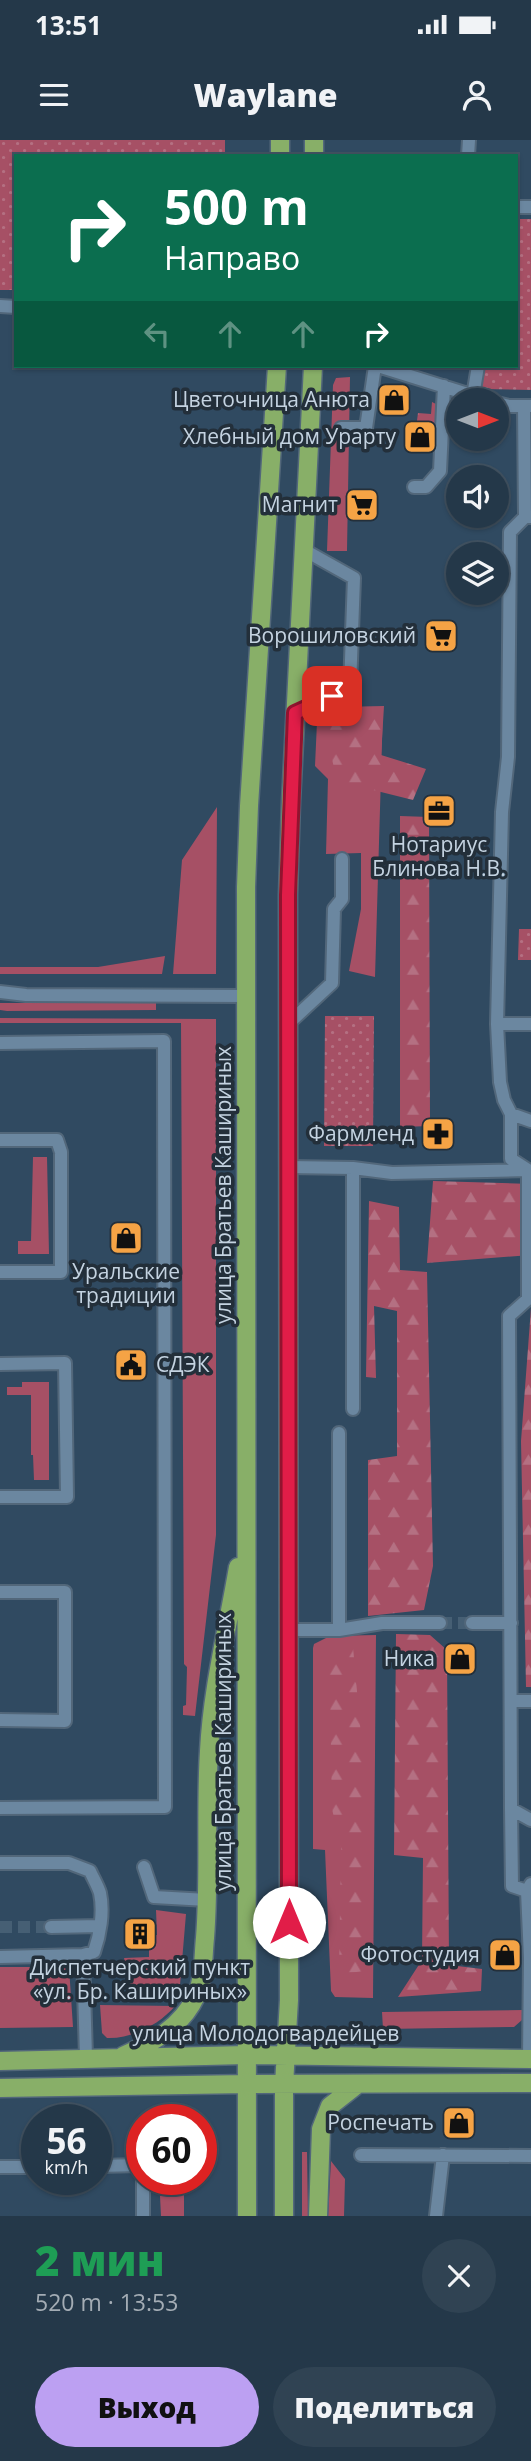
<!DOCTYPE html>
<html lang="ru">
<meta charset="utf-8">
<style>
:root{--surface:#243849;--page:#304353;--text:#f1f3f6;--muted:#a3acb4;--line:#415261;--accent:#bca0f2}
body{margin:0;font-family:"Open Sans",sans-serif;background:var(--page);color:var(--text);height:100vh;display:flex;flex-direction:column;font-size:26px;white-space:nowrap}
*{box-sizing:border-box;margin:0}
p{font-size:23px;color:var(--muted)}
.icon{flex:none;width:38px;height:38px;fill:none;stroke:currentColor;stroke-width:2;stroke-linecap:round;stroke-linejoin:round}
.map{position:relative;height:2076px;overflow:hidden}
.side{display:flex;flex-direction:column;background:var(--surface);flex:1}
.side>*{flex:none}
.guide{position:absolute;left:14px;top:14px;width:504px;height:214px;border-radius:0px;box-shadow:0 2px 5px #0004,0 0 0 2px var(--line);background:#0b6e4f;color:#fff;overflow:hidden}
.needle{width:46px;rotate:90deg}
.buttons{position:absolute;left:446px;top:248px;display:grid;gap:14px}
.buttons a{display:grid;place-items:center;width:63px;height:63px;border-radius:50%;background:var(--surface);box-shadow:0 2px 5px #0004,0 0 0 2px var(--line);font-size:35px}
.speed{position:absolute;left:21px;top:1964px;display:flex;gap:14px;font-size:35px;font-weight:700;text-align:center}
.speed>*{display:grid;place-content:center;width:91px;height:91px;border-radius:50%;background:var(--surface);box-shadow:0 2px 5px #0004,0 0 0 2px var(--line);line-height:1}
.speed small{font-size:18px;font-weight:400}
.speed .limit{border:10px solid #d22;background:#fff;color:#111}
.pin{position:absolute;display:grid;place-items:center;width:60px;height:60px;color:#fff;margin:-30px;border-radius:14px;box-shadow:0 4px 10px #0006}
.me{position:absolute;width:77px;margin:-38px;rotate:0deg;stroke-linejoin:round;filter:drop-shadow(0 0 5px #0008)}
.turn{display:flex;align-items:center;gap:24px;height:147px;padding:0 35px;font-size:32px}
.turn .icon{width:91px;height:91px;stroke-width:2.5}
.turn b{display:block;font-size:49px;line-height:60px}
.lanes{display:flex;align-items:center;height:66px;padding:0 35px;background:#0003;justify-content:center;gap:35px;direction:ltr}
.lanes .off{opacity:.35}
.round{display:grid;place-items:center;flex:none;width:74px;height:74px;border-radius:37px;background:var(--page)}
.overview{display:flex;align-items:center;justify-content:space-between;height:119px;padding:0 35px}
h1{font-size:42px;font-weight:800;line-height:52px;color:#1e9e55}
.cta{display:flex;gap:14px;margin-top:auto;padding:14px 35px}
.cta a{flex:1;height:80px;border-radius:42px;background:var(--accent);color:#111;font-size:28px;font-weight:800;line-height:80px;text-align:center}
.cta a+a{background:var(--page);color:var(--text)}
.status{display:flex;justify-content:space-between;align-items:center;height:49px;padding:0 35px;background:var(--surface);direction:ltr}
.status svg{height:19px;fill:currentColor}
header{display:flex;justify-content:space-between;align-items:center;height:91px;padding:0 35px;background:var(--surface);font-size:32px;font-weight:800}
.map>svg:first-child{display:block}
.grass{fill:#a65065}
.forest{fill:url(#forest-firs)}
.park{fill:url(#park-dots)}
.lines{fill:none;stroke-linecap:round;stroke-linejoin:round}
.minor-tunnel{stroke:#465f74;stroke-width:12;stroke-dasharray:12 6;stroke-linecap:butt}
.minor-casing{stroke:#52677a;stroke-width:16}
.major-casing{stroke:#52677a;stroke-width:21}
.minor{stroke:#6b87a0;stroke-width:12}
.major{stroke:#88af68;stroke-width:18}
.route-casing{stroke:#92132f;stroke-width:18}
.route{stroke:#e11d48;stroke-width:12}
.labels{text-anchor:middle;stroke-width:7;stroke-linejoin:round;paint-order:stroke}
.poi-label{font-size:21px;fill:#c4d3e1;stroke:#232f3a;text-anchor:end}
.street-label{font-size:21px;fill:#c4d3e1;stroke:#232f3a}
</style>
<div class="status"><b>13:51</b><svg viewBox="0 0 49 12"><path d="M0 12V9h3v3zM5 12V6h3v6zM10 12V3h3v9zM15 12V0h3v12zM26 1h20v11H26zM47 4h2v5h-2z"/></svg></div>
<header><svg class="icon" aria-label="menu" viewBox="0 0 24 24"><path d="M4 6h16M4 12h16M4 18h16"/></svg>Waylane<svg class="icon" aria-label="person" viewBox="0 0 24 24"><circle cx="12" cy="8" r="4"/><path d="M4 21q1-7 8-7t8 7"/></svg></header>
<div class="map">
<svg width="531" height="2076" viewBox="0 0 531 2076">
<defs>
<pattern id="forest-firs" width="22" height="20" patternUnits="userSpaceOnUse" patternTransform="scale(1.75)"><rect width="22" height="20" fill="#a65065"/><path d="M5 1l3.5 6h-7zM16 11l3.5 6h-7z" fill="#b47082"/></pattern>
<pattern id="park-dots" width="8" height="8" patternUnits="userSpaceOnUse" patternTransform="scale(1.75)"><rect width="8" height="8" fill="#a65065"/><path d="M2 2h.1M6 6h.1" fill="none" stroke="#b47082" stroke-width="1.8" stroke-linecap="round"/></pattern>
</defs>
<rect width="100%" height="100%" fill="#304a61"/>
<!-- grass -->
<path class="grass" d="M350,237L347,411H327L333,245L336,238Z
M373,568H383L375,837L349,831L361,769V713L326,714L328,639L315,626L317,582L330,574Z
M217,667L216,834H173L182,720Z
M165,816L162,834H0V827H98Z
M0,863H156V870L7,871L0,870Z
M0,878L216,879V1395L195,1576L183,1575V1566L186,1565L187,1527L184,1524L181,883H0Z
M33,1017H47L49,1114H18V1101H31Z
M22,1242H49V1340H34L33,1315H31V1255H7V1247H22Z
M376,1495L373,1858L335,1857L331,1851L325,1710L313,1709V1508L314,1504L330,1496Z
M156,1770L186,1774L180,1845L131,1846L124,1818L149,1817V1795H157Z
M0,1827H69L73,1887L0,1888Z
M100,1865L175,1866C160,1884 132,1899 107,1898L102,1893Z
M523,1870L522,1880L514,1887L383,1889L382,1872Z
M302,2012H307L308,2076H302Z
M331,2021L345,2039L344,2076H328Z
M184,2044V2076H161L160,2056Z"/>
<!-- forest -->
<path class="forest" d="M432,262L438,265L437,293L428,297L427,290L416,288L418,273L431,274Z
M384,566L381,615L426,629L413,660L337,641L327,597L338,567Z
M400,676L429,677L430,986L400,987Z
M433,1041L531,1044V1115L427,1123Z
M369,1061L399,1067L400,1130L427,1132L433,1426L424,1470L368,1476V1320L397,1316V1171L374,1166L376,1238L366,1237Z
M531,1168V1547H526L521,1301Z
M396,1494L430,1495L447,1510L449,1825L482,1829L481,1851L398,1857L422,1820L423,1718L394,1715Z
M329,1503L353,1507L366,1651L365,1831L339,1834L341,1707L332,1669Z"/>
<!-- park -->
<path class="park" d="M0,0H225V16H16V150H0Z
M516,79H531V250L482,249L480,241L483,226H516Z
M519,789H531V820H518Z
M325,876H374L373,1006H324Z"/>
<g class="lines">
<!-- minor-tunnel -->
<path class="minor-tunnel" d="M440,1483H472
M0,1787H51"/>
<defs>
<path id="minor" d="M468,16L469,0
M516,67H531
M0,166L16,167
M378,226L490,261
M473,256L478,226
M497,263L509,266H531
M524,266L525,377
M341,288H366L375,226
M414,347H426L440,331L444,246
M531,377H525L510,392L508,617L502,672L497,884L500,942L504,960L511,974V1019L528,1030V1159L509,1176L511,1669L531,1680
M295,573L350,547L354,438L304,410
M0,852L26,855L246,856
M288,884L332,843L334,769L342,759V719
M497,884H531
M0,903L164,901L165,1667L0,1668
M511,974L531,981
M0,1000H57L61,1012V1132H0
M288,1027L353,1028L392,1033L527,1030
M0,1224L65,1223L67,1357H0
M353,1269V1028
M339,1293V1490
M0,1452H65V1581L0,1580
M472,1483H511
M289,1490H339L382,1483H440
M511,1561H531
M511,1669L512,1746L527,1751
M0,1723H69L90,1731C93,1738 98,1746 100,1753C104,1772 100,1795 94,1812L83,1815L0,1817
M144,1727L154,1757L207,1760
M51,1787L100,1786
M83,1815L86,1917
M529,1919L530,1818L527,1751L531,1744
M361,2015L531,2016
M96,2026L142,2025
M0,2027H37
M143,2039V2076
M436,2076L443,2015"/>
<path id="major" d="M280,0V16
M314,0V16
M123,1916C153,1902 181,1888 196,1856C204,1839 203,1817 205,1798C210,1736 205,1674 209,1611C212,1549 228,1487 238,1427
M0,1921L246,1915L531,1919
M0,1948L247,1944L531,1943
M247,2076L246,747L249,666L277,226
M284,2076V1945L289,1860L288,755L291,662L313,226
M318,2076L321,1989L330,1966L358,1944"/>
</defs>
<!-- minor casing -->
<use href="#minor" class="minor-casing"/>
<!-- major casing -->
<use href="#major" class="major-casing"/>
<!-- minor -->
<use href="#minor" class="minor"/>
<!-- major -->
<use href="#major" class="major"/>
</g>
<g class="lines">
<defs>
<path id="route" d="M289,1782L288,755L295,573L332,556"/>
</defs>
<!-- route casing -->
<use href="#route" class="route-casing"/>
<!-- route -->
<use href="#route" class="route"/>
</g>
<!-- icons -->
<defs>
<symbol id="shop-square" viewBox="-11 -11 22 22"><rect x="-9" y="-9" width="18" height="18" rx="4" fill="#f5a345" stroke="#232f3a"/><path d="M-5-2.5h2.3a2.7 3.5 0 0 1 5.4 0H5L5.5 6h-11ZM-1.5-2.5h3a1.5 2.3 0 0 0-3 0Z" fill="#111"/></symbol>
<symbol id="supermarket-square" viewBox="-11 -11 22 22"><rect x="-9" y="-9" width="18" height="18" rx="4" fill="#f5a345" stroke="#232f3a"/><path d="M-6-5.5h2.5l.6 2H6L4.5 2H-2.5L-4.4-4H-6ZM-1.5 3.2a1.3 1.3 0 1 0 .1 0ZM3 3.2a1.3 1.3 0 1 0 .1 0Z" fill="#111"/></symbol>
<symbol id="office-square" viewBox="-11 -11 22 22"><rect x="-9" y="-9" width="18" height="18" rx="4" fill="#f5a345" stroke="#232f3a"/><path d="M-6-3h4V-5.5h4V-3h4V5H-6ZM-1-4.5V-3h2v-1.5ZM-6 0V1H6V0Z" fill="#111"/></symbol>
<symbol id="pharmacy-square" viewBox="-11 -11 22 22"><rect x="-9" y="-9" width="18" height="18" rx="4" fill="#f5a345" stroke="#232f3a"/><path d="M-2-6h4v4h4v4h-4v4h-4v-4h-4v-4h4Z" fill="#111"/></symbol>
<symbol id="civic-square" viewBox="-11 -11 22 22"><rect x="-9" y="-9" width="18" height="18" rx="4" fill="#f5a345" stroke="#232f3a"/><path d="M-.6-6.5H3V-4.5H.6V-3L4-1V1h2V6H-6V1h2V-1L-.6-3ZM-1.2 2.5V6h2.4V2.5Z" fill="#111"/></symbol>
<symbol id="building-square" viewBox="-11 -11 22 22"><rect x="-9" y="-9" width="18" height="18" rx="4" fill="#f5a345" stroke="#232f3a"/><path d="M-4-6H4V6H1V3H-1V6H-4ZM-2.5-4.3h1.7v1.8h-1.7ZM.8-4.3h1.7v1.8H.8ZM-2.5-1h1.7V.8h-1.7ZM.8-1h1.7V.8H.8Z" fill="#111"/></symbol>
</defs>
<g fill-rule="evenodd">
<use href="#shop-square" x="375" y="241" width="38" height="38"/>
<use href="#shop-square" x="401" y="278" width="38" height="38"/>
<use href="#supermarket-square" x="343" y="346" width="38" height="38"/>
<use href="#supermarket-square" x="422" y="477" width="38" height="38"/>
<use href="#office-square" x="420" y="652" width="38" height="38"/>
<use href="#pharmacy-square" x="419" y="975" width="38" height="38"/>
<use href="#shop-square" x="107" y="1079" width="38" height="38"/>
<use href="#civic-square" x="112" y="1206" width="38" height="38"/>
<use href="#shop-square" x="441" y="1500" width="38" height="38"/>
<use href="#building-square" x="121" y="1775" width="38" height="38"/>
<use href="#shop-square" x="486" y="1796" width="38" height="38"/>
<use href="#shop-square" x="440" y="1964" width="38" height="38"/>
</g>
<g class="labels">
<!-- poi labels -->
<g class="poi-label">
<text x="370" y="267">Цветочница Анюта</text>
<text x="396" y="304">Хлебный дом Урарту</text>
<text x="338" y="372">Магнит</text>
<text x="416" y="503">Ворошиловский</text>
<text x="439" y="712" text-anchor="middle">Нотариус<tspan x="439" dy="24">Блинова Н.В.</tspan></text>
<text x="414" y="1001">Фармленд</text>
<text x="126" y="1139" text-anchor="middle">Уральские<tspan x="126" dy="24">традиции</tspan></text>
<text x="156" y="1232" text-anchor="start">СДЭК</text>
<text x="435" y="1526">Ника</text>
<text x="480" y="1822">Фотостудия</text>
<text x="140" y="1835" text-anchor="middle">Диспетчерский пункт<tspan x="140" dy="24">«ул. Бр. Кашириных»</tspan></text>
<text x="434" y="1990">Роспечать</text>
</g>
<!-- street labels -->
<g class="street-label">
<text transform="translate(224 1045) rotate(-90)" y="7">улица Братьев Кашириных</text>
<text transform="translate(224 1612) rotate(-90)" y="7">улица Братьев Кашириных</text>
<text x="266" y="1901">улица Молодогвардейцев</text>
</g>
</g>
</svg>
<div class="buttons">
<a><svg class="needle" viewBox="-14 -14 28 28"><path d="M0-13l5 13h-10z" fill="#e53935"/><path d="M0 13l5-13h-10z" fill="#a3acb4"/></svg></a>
<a><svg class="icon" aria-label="sound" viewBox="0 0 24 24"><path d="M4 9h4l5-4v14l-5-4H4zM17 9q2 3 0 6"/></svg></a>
<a><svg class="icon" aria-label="layers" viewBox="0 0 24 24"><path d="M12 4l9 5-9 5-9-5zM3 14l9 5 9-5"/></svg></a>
</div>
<div class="speed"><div>56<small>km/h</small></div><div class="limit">60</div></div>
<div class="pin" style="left:332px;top:556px;background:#d93025"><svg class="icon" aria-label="arrive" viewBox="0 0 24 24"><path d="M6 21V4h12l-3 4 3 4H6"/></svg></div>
<svg class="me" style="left:289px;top:1782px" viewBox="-20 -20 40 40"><circle r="19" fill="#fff"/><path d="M0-13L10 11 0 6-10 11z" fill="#e11d48"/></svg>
<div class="guide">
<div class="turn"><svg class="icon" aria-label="right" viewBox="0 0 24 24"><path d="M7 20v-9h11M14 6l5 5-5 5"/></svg><div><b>500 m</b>Направо</div></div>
<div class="lanes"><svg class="icon off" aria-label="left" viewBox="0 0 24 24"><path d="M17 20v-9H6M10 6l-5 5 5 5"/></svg><svg class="icon off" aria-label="ahead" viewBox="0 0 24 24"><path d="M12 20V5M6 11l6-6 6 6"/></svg><svg class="icon off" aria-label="ahead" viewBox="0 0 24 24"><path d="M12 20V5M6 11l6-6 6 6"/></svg><svg class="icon" aria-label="right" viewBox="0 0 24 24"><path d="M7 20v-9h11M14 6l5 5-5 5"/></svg></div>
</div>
</div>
<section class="side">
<div class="overview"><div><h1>2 мин</h1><p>520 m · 13:53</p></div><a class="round"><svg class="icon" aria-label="close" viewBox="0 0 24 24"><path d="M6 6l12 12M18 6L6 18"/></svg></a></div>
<div class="cta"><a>Выход</a><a>Поделиться</a></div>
</section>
